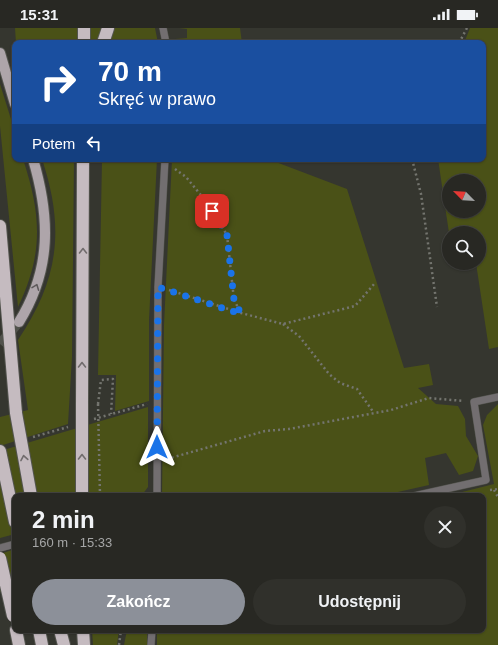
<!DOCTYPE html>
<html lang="pl">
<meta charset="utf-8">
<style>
:root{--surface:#282823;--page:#30302b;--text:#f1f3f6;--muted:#a5a6a6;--line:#444441;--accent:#8c9099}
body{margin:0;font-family:Helvetica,sans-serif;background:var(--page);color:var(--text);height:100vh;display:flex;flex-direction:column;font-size:15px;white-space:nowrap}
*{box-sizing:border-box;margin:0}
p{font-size:13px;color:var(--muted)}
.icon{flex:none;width:22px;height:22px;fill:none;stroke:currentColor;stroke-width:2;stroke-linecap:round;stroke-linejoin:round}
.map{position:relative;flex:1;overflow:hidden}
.panel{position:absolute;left:12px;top:465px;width:474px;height:140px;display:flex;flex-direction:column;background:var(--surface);border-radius:8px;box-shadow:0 1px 3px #0004,0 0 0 1px var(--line)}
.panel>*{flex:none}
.guide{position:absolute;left:12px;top:12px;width:474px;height:122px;border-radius:8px;box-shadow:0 1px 3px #0004,0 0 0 1px var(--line);background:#1a4fa0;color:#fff;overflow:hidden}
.needle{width:26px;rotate:294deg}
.tools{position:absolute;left:442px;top:146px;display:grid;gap:8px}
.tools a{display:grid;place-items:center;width:44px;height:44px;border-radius:50%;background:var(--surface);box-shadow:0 1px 3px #0004,0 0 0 1px var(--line);font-size:20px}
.pin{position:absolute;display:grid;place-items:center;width:34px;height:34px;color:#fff;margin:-17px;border-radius:8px;box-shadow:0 2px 6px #0006}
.me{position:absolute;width:44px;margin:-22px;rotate:0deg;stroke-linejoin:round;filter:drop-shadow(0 0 3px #0008)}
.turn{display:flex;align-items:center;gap:14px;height:84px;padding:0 20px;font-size:18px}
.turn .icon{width:52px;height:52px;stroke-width:2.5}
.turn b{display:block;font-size:28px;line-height:34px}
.then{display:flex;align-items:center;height:38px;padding:0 20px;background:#0003;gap:8px;font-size:15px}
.round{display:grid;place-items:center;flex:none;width:42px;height:42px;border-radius:21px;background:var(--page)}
.summary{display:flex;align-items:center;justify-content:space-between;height:68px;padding:0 20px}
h1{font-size:24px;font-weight:700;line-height:30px}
.primary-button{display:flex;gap:8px;margin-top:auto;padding:8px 20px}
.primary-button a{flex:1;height:46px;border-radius:24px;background:var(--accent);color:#fff;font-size:16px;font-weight:700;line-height:46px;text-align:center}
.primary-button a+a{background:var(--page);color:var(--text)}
.status{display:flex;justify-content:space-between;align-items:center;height:28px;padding:0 20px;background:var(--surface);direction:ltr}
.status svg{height:11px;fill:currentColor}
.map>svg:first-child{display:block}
.green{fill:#4a5117;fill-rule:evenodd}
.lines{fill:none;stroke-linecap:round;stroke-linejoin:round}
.primary-tunnel{stroke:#51524c;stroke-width:10;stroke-dasharray:10 5;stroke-linecap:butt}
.service-casing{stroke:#53544e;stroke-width:8}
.primary-casing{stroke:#53544e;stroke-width:12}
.motorway-casing{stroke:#53544e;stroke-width:14}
.path{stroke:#74756f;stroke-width:2.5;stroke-dasharray:2 3;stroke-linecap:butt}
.service{stroke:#726e70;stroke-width:7}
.primary{stroke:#aea5aa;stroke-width:10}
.motorway{stroke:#c5bbc0;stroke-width:12}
.motorway-bridge-casing{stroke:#53544e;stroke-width:14;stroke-linecap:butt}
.path-bridge{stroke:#74756f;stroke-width:2.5;stroke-dasharray:2 3;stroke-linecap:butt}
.motorway-bridge{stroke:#c5bbc0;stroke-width:12}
.oneway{stroke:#716c6d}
.oneway2{stroke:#5e5a5b}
.route{stroke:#1a73e8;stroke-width:7;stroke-dasharray:0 12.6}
</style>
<div class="status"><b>15:31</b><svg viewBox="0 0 49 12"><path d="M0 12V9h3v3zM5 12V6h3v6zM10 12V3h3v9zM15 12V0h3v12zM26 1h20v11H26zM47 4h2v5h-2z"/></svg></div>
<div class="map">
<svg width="498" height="617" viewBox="0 0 498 617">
<rect width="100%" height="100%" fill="#35362f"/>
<!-- green -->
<path class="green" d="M15,0H155L158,15H16Z
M179,0H240L242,15H175V11L187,10V1Z
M470,0H498V319L489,321L476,235H479V205H449L438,131H483V15H464ZM449,153H479V183H449Z
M0,56L15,104V131H23C41,186 44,225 18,279L0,98Z
M42,131H74L72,329L68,396L0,418V389L28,382L18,312C59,251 65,201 42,131Z
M102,131H157L149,292V373L115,383L116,347H98Z
M172,131H268L347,161L404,340L429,336L433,357L418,360L436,376L458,378L465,391L466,408L478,428L473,443L459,447L446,425L425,430L429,457L380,468H162L164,297Z
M498,376V617H157V602H483V468H446L494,456L483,397L487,387Z
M148,379V459L142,467L138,468H15V506L0,510V423Z
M15,521V561L0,564V526Z
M92,602H119L117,617H93Z
M127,602H147V617H124Z"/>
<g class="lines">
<!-- primary-tunnel -->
<path class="primary-tunnel" d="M0,316L19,294"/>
<defs>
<path id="service" d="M163,0L166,15
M157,468L158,259L165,131
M414,468L486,452L474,374L498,369
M0,520L15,516
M151,617L152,602"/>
<path id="primary" d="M0,25L15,76
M19,294C52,241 50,189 33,131"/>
<path id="motorway" d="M84,15V0
M103,15L108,0
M0,198L16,385
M82,376L83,131
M0,423L15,494
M16,602L19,617
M39,602L42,617
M60,602L64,617
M83,602L84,617"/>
</defs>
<!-- service casing -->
<use href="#service" class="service-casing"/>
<!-- primary casing -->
<use href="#primary" class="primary-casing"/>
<!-- motorway casing -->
<use href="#motorway" class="motorway-casing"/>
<!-- path -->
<path class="path" d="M459,15L467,0
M412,131L421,166L437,279
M175,141L186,149L205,172L227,207L234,272L241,285
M169,262L241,285L283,296L355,278L375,255
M283,296L299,308L329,346L340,355L357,361L374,385
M98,376L101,352L113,351L111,386
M94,391L147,376
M33,409L68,399
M167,431L265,403L289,401L391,382L429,370L464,373
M490,462L498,461
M494,462L498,469
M119,617L121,602"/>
<!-- service -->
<use href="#service" class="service"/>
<!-- primary -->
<use href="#primary" class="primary"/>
<!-- motorway -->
<use href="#motorway" class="motorway"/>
<defs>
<path id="motorway-bridge" d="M16,385L31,468
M82,468V376
M0,530L13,588"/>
</defs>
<!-- motorway-bridge casing -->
<use href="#motorway-bridge" class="motorway-bridge-casing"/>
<!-- path-bridge -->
<path class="path-bridge" d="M98,376L100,468"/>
<!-- motorway-bridge -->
<use href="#motorway-bridge" class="motorway-bridge"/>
</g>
<!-- one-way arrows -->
<defs><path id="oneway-chevron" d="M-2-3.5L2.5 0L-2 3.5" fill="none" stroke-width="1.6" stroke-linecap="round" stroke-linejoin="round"/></defs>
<g class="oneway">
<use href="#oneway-chevron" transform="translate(83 223) rotate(-90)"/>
<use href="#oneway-chevron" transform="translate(82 337) rotate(-90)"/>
<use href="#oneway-chevron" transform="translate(82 429) rotate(-90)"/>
<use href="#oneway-chevron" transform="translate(24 430) rotate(-100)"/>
</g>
<use class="oneway2" href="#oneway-chevron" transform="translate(36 259) rotate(-69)"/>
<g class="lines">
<!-- route -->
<path class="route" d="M157,419L158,259L241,286L234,272L227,207L212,183"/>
</g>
</svg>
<div class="tools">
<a><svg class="needle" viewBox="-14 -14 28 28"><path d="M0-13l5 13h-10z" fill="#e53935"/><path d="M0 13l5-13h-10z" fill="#a5a6a6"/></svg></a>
<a><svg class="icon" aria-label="search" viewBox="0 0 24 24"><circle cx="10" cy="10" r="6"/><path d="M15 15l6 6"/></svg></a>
</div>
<div class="pin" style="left:212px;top:183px;background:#d93025"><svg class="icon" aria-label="arrive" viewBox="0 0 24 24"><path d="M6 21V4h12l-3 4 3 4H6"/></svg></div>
<svg class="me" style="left:157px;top:419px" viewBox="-20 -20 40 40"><path d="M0-17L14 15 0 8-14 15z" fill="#1a73e8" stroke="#fff" stroke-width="4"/></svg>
<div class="guide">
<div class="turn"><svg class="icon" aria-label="right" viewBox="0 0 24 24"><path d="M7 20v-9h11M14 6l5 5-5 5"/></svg><div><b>70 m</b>Skręć w prawo</div></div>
<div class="then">Potem<svg class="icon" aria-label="left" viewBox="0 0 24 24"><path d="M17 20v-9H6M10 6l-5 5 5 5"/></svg></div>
</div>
<section class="panel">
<div class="summary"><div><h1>2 min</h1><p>160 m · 15:33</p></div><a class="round"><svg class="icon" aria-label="close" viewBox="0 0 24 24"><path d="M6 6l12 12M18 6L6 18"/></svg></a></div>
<div class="primary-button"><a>Zakończ</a><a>Udostępnij</a></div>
</section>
</div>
